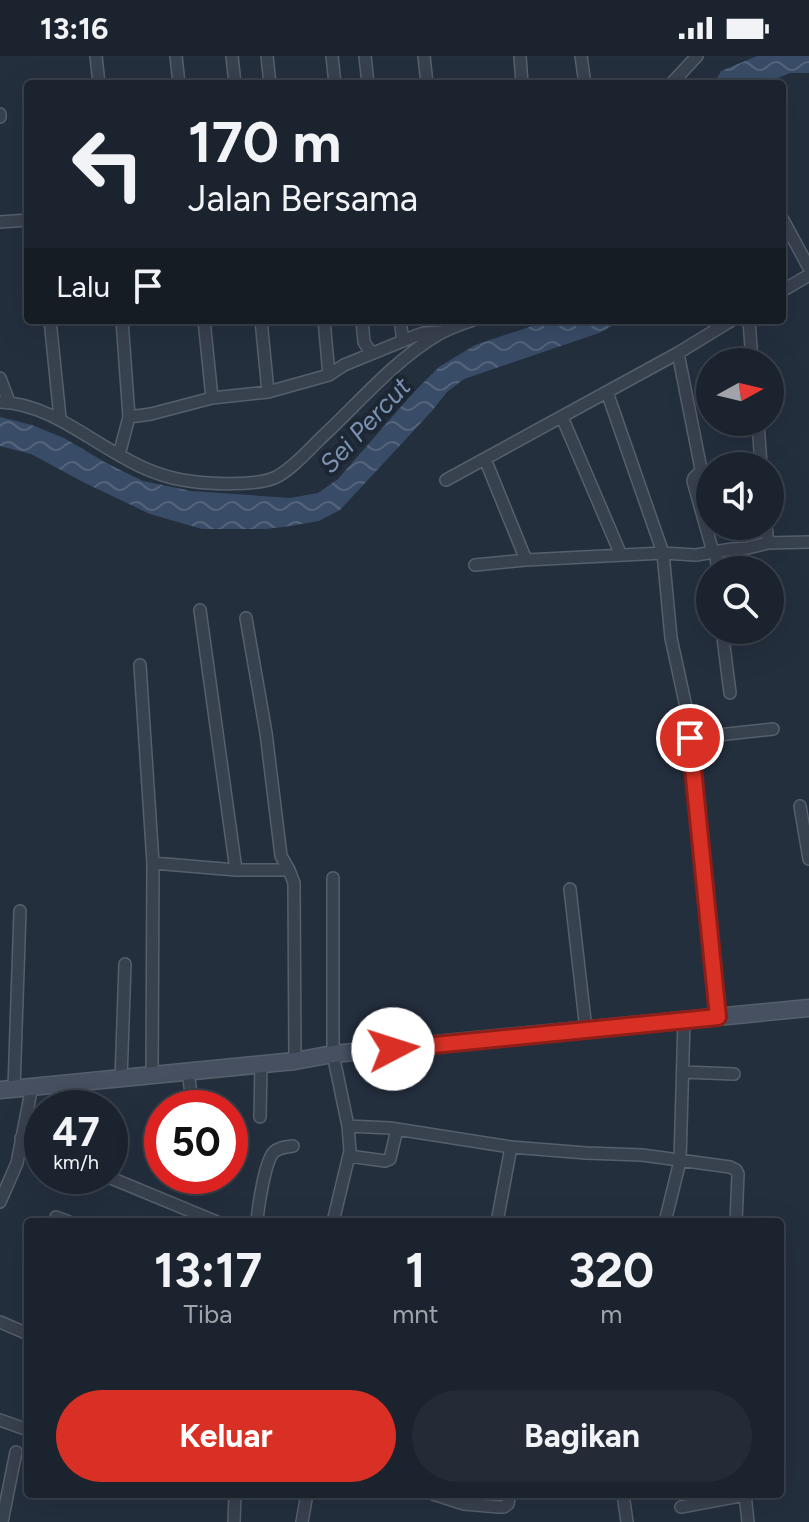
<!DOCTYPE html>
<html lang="id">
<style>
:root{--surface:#1b232e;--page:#242b36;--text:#f1f3f6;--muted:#a0a4aa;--line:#39404a;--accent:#d93025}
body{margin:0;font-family:Figtree,sans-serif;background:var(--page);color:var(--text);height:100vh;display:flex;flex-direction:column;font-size:30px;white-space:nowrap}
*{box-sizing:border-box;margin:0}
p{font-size:26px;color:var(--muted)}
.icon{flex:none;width:44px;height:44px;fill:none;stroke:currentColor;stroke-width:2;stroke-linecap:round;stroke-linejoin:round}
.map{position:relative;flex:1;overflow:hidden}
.side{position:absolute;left:24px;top:1162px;width:760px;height:280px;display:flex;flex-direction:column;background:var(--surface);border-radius:8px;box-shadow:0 8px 32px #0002,0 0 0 2px var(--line)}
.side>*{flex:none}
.guide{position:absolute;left:24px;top:24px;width:762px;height:244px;border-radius:8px;box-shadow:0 8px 32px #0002,0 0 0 2px var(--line);background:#1b232e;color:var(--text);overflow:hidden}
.needle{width:52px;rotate:82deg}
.fabs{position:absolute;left:696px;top:292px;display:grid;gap:16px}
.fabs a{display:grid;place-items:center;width:88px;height:88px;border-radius:50%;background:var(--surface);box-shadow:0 8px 32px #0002,0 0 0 2px var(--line);font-size:40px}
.speed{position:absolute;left:24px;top:1034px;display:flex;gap:16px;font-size:40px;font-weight:700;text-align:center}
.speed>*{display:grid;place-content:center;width:104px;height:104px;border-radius:50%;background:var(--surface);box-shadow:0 8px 32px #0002,0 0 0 2px var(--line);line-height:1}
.speed small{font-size:20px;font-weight:400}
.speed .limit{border:12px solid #d22;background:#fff;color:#111}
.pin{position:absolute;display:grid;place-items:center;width:68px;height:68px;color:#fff;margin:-34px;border:4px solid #fff;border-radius:50%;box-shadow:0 2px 8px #0007}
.me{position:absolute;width:88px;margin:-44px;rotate:85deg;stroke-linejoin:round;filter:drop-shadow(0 0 6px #0008)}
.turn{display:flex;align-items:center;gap:28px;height:168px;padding:0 32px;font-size:36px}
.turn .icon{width:104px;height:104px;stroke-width:2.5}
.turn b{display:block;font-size:56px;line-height:68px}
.then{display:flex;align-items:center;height:76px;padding:0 32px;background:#0003;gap:16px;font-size:30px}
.eta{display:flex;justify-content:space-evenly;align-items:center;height:136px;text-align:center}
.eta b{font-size:48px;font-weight:700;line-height:56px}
.action{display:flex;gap:16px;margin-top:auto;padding:16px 32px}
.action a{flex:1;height:92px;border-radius:48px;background:var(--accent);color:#fff;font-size:32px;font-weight:700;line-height:92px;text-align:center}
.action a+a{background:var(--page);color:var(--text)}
.status{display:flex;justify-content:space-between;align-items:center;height:56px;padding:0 40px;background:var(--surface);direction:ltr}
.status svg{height:22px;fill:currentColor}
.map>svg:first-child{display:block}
.water{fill:url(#water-waves)}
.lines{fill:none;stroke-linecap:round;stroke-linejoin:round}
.street-casing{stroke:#565f6c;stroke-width:14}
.secondary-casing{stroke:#565f6c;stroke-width:19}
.street{stroke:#38414e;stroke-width:11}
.secondary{stroke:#465061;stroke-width:16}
.route-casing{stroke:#8d1f18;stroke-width:20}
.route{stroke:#d93025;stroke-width:14}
.labels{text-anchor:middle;stroke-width:8;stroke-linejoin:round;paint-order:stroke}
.water-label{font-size:26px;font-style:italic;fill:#7c92b1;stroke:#1d2633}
</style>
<div class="status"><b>13:16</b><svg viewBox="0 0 49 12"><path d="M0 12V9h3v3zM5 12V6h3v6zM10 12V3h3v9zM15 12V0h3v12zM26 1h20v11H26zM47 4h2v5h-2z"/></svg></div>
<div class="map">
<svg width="809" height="1466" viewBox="0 0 809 1466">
<defs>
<pattern id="water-waves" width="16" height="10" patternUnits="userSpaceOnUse" patternTransform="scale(2)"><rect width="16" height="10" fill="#394c67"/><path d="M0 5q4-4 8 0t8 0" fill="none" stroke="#53647b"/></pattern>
</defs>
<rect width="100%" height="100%" fill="#242f3e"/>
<!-- water -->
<path class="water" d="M757,0H809V17H790L764,28H714L721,15Z
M550,264H624L599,277L464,323L447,336L431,356L340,454L319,465L291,470L266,473H202L150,458L85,427L31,398L0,390V361L32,369L64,382L108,408L143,425L191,435L290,442L318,437L338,423L413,337L439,311L475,289Z"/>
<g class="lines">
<defs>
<path id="street" d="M96,0L99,28
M176,0L179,28
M232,0L235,28
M267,0L270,28
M332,0L335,28
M365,0L368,28
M424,0L427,28
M520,0L522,28
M581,0L585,28
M671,28L697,0
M0,58V61
M782,162L809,212
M0,166L28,164
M782,235L809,219
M50,264L60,362
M204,264L212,342
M261,264L268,336
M324,264L329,319
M362,264L364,286L371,297
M400,264L403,285
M749,264L752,306
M678,297L701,413L700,416L694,422L693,425L713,496
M0,322L9,346
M607,336L663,497L671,582L686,651L694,719L718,961
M0,346C47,348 82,379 121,400C141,412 166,422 189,425C210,428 255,430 274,422C289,416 308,395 320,383C359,347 393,305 439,278C449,272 461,268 473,264
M129,361L151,358L212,342L268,336L329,319L344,309L415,280L424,277L441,276
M562,361L621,499
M758,366L761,410
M119,399L129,361L122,264
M485,403L526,504
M446,424L678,297L732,264
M766,470L768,487
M716,495L717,514
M475,509L526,504L663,497L696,499L732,493L748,492L768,487L809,486
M200,554L236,814
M246,562L266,677L281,800L289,814L294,827L295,1005
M722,574L730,637
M140,609L153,807L152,1020
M690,682L773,673
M800,750L809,803
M153,807L236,814H289
M570,833L586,974
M188,1016L193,1052
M683,1016L734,1018
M121,1023L125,908
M14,1032L20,855
M260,1061L261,1008
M348,1070L390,1072L511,1091L586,1097L642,1099L730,1111L736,1114L738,1118L736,1166
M21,1082L42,1092
M349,1100L385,1105L390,1103L397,1073
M106,1120L217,1166
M0,1146L17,1107L32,1030
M56,1161L69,1166
M257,1166C258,1152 265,1104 274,1096C279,1091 286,1091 293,1090
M333,1166L350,1095L348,1070L333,998V822
M497,1166L511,1091
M665,1166L680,1105L684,965
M0,1266L28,1278
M0,1364L28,1374
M433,1438L464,1448L499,1451H504L508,1448L510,1438
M623,1438L627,1466
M745,1438L748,1466
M681,1451L745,1439
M2,1466L16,1396
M234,1466L235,1438
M302,1466L307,1438"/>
<path id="secondary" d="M0,1034L295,1005L333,998L809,952"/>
</defs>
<!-- street casing -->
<use href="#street" class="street-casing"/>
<!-- secondary casing -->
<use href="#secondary" class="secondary-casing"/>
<!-- street -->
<use href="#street" class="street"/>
<!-- secondary -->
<use href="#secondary" class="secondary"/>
</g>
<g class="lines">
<defs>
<path id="route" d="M393,993L718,961L690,682"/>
</defs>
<!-- route casing -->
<use href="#route" class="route-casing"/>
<!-- route -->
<use href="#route" class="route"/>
</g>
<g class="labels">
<!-- water labels -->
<g class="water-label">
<text transform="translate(365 369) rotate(-47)" y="9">Sei Percut</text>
</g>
</g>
</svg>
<div class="fabs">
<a><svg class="needle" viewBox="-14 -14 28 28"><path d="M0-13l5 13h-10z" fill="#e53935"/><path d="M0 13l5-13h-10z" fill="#a0a4aa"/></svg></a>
<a><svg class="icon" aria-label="sound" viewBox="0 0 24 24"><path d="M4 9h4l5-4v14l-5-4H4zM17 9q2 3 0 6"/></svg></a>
<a><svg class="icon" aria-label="search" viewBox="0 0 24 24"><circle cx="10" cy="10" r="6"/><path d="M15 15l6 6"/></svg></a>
</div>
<div class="speed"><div>47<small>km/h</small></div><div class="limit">50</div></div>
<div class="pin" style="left:690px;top:682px;background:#d93025"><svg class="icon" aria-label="arrive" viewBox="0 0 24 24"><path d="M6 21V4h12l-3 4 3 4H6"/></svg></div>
<svg class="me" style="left:393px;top:993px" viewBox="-20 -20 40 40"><circle r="19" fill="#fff"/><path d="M0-13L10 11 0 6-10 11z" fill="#d93025"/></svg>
<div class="guide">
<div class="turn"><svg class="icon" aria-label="left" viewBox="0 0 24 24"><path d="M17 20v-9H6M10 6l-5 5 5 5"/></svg><div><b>170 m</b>Jalan Bersama</div></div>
<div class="then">Lalu<svg class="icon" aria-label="arrive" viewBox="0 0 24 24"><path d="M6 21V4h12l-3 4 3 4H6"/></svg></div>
</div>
<section class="side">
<div class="eta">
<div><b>13:17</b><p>Tiba</p></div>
<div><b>1</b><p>mnt</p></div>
<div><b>320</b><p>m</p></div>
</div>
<div class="action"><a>Keluar</a><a>Bagikan</a></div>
</section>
</div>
